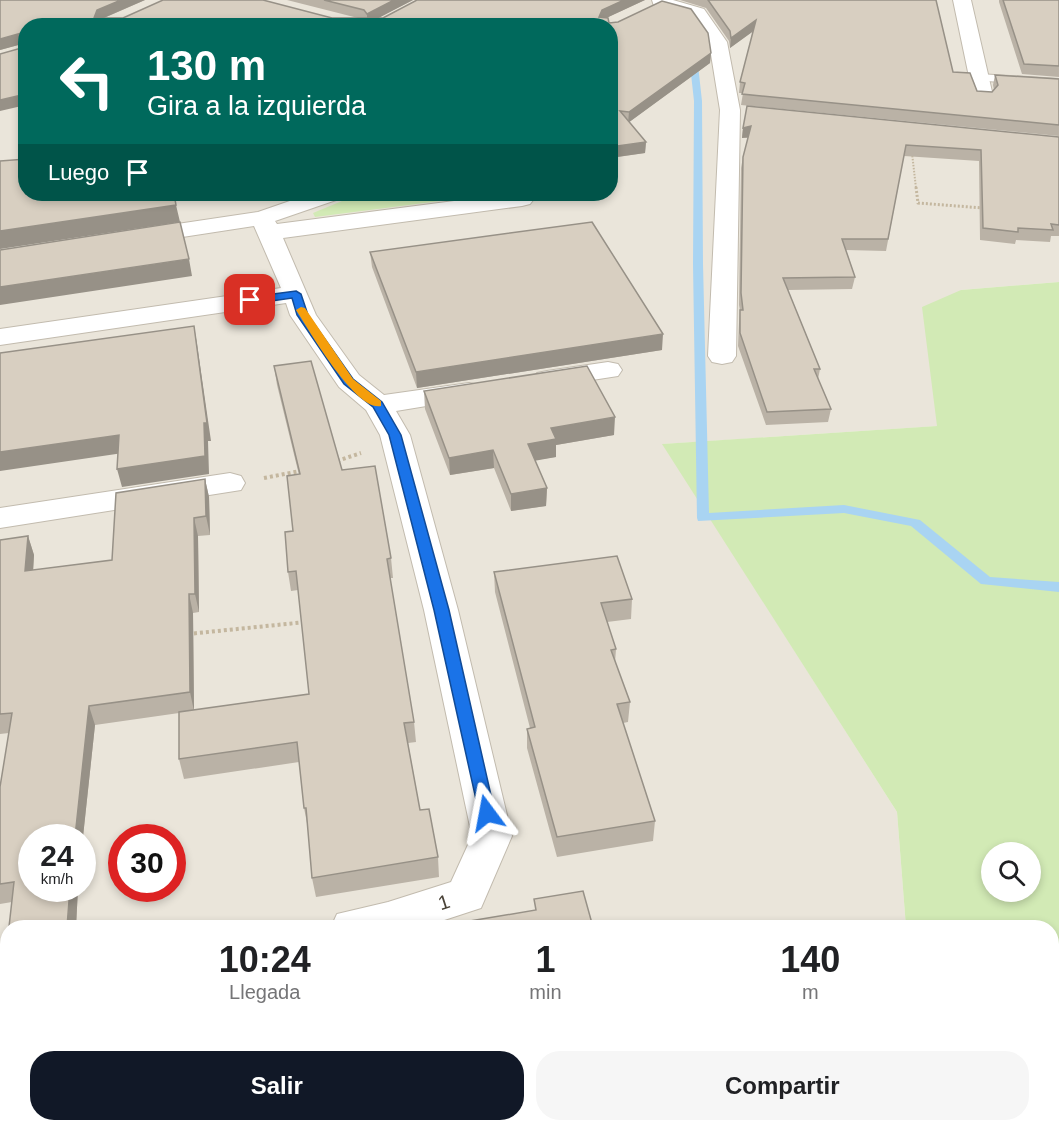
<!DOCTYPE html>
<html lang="es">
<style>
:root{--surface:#fff;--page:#f6f6f6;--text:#202124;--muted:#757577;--accent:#111827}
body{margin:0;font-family:Arial,sans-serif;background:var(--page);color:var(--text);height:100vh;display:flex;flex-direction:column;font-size:22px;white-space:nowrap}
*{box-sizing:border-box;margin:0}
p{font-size:20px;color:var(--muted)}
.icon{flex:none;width:33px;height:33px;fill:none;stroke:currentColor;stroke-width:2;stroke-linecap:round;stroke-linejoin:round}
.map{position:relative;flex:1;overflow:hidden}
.sheet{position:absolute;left:0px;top:920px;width:1059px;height:212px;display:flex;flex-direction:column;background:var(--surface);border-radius:24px 24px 0 0;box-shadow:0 3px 9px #0003}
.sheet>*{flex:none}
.hud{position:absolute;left:18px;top:18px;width:600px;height:183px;border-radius:24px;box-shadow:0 3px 9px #0003;background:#00695c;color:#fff;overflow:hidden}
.tools{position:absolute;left:981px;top:842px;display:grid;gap:12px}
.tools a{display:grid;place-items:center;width:60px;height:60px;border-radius:50%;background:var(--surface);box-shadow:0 3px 9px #0003;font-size:30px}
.speed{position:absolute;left:18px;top:824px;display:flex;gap:12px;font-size:30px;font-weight:700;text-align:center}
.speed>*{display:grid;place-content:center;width:78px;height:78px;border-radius:50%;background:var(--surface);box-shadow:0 3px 9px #0003;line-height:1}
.speed small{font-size:15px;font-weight:400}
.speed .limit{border:9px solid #d22;background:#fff;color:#111}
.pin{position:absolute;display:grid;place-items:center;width:51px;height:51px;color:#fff;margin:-26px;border-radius:12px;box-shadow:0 3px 9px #0006}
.me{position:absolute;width:66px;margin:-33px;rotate:347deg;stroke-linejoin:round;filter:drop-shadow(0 0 4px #0008)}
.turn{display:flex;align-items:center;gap:21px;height:126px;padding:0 30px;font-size:27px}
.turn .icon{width:78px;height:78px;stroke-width:2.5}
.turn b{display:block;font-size:42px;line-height:51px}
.then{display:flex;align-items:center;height:57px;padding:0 30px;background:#0003;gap:12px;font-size:22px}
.eta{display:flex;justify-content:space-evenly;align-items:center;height:102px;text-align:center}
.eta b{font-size:36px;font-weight:700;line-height:42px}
.primary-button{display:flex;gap:12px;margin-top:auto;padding:12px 30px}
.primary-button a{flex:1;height:69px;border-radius:24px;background:var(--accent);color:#fff;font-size:24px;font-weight:700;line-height:69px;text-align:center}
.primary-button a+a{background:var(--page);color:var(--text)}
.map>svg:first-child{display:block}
.residential{fill:#eae5da;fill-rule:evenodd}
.green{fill:#d2eab5;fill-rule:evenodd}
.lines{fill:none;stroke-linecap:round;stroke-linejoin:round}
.stream{fill:#a9d4f2;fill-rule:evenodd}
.service-casing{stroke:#c2bbae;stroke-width:2}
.minor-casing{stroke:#c2bbae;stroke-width:2}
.path-far2{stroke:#c4b79f;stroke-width:2;stroke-dasharray:1.5 1.5;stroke-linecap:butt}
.path-far1{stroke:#c4b79f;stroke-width:3;stroke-dasharray:2 2;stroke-linecap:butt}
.path{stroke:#c4b79f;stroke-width:4;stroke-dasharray:3 3;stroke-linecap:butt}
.service{fill:#fff;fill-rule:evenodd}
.minor{fill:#fff;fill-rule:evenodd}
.wall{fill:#bab2a6}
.shaded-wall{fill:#979187}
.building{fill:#d8cfc1;stroke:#979187;stroke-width:1.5}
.route{fill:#1a73e8;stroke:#114b97;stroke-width:1.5}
.slow{fill:#f59e0b}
.labels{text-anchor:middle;stroke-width:5;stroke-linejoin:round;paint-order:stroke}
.near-street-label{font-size:20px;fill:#4b4439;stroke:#fff}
</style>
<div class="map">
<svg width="1059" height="1130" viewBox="0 0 1059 1130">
<rect width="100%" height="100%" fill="#f6f3ec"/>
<!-- residential -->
<path class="residential" d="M0,0H1059V282L961,290L938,426L663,444L897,812L906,927H8V1124H874L859,1130H0ZM26,26H610V194H26ZM32,837H82V888H32ZM122,837H172V888H122Z"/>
<!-- green -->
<path class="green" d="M359,194H495L315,217L313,213Z
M1059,282V1130H859L874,1124H1052V927H906L897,812L662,444L937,426L922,307L961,290ZM992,852H1030V891H992Z"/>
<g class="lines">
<!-- stream -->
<path class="stream" d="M693,54L697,56L702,101L703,264L709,513L844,505L915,519L920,520L990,577L1059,582V592L981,584L911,526L844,513L698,521L697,518L693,264L694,101L689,56Z"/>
<defs>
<path id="service" d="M979,74L1059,79V87L975,80L973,78Z"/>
<path id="minor" d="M652,0H673L704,9L727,42L740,110L736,356L732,362L722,364L712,362L708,356L720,110L709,42L692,17L654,6Z
M953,0H971L993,96L990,100H976L973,96Z
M310,194H343L339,199L275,221L277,224L508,194H530L534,199L530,204L522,206L283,238L316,315L359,375L384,395L469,383L479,385L483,391L479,397L469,399L396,411L410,435L458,610L512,836L481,908L423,927H331L337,914L388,902L451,882L472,836L424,610L380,435L366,410L339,387L290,315L286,303L0,345V329L281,288L254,226L137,244L128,242L125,237L128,232L137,230L258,212Z
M608,362L618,364L622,370L618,376L547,387L537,385L533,379L537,373L547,371Z
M230,473L241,476L245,483L241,490L0,528V508Z
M8,973V1013L0,1014V974Z"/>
</defs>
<!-- service casing -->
<use href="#service" class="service-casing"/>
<!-- minor casing -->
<use href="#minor" class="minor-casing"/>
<!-- path-far2 -->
<path class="path-far2" d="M912,153L916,188"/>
<!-- path-far1 -->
<path class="path-far1" d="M916,187L918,203L983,208"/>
<!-- path -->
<path class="path" d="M337,461L361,453
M264,478L300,471
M188,634L306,622"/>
<!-- service -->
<use href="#service" class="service"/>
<!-- minor -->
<use href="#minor" class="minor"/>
</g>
<!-- wall -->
<path class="wall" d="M0,0H145L104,18H358L287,0H413L378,18H383L417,0H645L606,18L609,23L711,53L710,63L629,122L646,142L645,153L610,158V26H26V105L25,43L0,50Z
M680,0H936L953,72L977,91L992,92L994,90L993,85L995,75L1059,79V136L741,105L743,93H739L740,82L753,31L730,48L729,41L706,8Z
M999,0H1059V77L1022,74L999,2Z
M743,128L1059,137V236H1051L1050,242L1016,240L1015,244L980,240L979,161L904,156L886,251L846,250L855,277L852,289L788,290L820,369L818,379L831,409L828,422L766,425L738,346L739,323L740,311L739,305L741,168L743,157L748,138H742Z
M370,252L662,350L417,388L372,267Z
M274,366L342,470L391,558L393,578H390L414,722L416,742L408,743L420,810L438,857L439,877L316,897L312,878L308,828L304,808L299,762L184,779L179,759V713L95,725L82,846V837L32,888H78L76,927L12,902L0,904V787L9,733L0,734V540L28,536L34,555L33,570L112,560L205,479L209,497L210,535L198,536L199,612L193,613L194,710L309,694L298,590L291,591L288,572L299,475L277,385Z
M424,391L614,435L556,445V457L535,460L547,488L546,506L511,511L494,468L450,475L425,409Z
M494,572L632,599L631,619L607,622L616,649L615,663L630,702L628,722L623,723L655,821L653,841L557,857L527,748V729L530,728L495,592Z
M8,1028V1124H92V1126L64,1130H0V1029Z"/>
<!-- shaded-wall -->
<path class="shaded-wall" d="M121,0H145L99,20L94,18L97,10Z
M394,0H413L367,24V14Z
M624,0H645L602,20L599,17L602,10Z
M756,20L755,30L730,48L731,38Z
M25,32L26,43L0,50V39Z
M711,53L710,63L628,123L629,112Z
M26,94V105L0,111V100Z
M751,126L750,137L742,138L743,128Z
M646,142L645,153L610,158V147Z
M176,205L180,222L0,249V231Z
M189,259L192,276L0,305V287Z
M194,326L197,344L211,441H208L209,474L122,487L117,469Z
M663,334L662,350L417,388L416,372Z
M615,417L614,435L556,445V457L528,462V444L551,428Z
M119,435L123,453L0,471V452Z
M493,450L494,468L450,475L449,458Z
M205,479L209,497L210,535L206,516Z
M547,488L546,506L511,511V494Z
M194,518L198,536L199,612L195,594Z
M28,536L34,555L32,590L25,571Z
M189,594L193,613L194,711L190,692Z
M89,706L95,725L82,846V837H75Z
M70,888H78L76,927H67Z"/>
<!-- building -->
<path class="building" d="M0,0H121L97,10L94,18H123L163,0H263L332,18H383L417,0H624L602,10L599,17L608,18L609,23L618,22L662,1L691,9L708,33L711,53L629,112L620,111L646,142L610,147V26H26V94L0,100V54L25,47V32L0,39Z
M324,0H394L367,14L364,10Z
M708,0H936L953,72L970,73L977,91L992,92L998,85L995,75L1059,79V125L742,94L745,83L740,82L756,20L731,38L730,31Z
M1003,0H1059V66L1024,64Z
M747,106L1059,137V225L1051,224L1053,230L1018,228V232L983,228L981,150L906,145L888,239H842L855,277L783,278L820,369H814L831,409L767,412L740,333V310H743L741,293L743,157L751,126L743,128Z
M26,159V194H174L176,205L0,231V161Z
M180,222L189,259L0,287V250Z
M592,222L663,334L416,372L370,252Z
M194,326L207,423H204L205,456L117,469L119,435L0,452V353Z
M311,361L342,470L375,466L391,558L387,559L414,722L404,723L420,810L429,809L438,857L312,878L306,808H304L297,742L179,759V712L309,694L296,571L288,572L285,532L293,531L287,476L300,474L274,366Z
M587,366L615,417L551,428L556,439L528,444L547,488L511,494L493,450L449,458L424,391Z
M205,479L206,516L194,518L195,594H189L190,692L89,706L75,837H32V888H70L67,927H9L14,882L0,884V787L12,713L0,714V540L28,536L25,571L112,560L116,493Z
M617,556L632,599L601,603L616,649L611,650L630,702L617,704L655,821L557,837L527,729L535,727L494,572Z
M583,891L593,927H434L536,910L534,899Z
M8,1028V1119L0,1121V1029Z"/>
<!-- route -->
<path class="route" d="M296,291L301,294L308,315L353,379L382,402L401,435L449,610L495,813L493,818L487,820L481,818L479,813L434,610L389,435L373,407L344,384L297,315L292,298L250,304L245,300L250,297Z"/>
<!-- slow -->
<path class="slow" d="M301,307L305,308L353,379L381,401V406C356,412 309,330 296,310Z"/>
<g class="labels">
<!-- near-street labels -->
<g class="near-street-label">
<text transform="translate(444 902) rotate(-18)" y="7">1</text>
</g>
</g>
</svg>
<div class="tools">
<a><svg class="icon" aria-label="search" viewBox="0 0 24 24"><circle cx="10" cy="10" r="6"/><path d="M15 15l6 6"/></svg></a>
</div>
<div class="speed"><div>24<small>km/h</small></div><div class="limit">30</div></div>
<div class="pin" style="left:250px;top:300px;background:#d93025"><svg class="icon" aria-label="arrive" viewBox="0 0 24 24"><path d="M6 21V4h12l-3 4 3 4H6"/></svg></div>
<svg class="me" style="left:487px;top:813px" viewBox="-20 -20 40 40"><path d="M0-17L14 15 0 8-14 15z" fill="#1a73e8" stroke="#fff" stroke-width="4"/></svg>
<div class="hud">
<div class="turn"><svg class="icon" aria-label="left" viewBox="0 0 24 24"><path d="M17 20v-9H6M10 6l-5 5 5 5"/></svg><div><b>130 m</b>Gira a la izquierda</div></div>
<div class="then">Luego<svg class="icon" aria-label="arrive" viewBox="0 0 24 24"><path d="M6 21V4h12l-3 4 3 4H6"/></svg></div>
</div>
<section class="sheet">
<div class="eta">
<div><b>10:24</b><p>Llegada</p></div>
<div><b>1</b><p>min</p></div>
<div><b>140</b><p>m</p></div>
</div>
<div class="primary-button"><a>Salir</a><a>Compartir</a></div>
</section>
</div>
